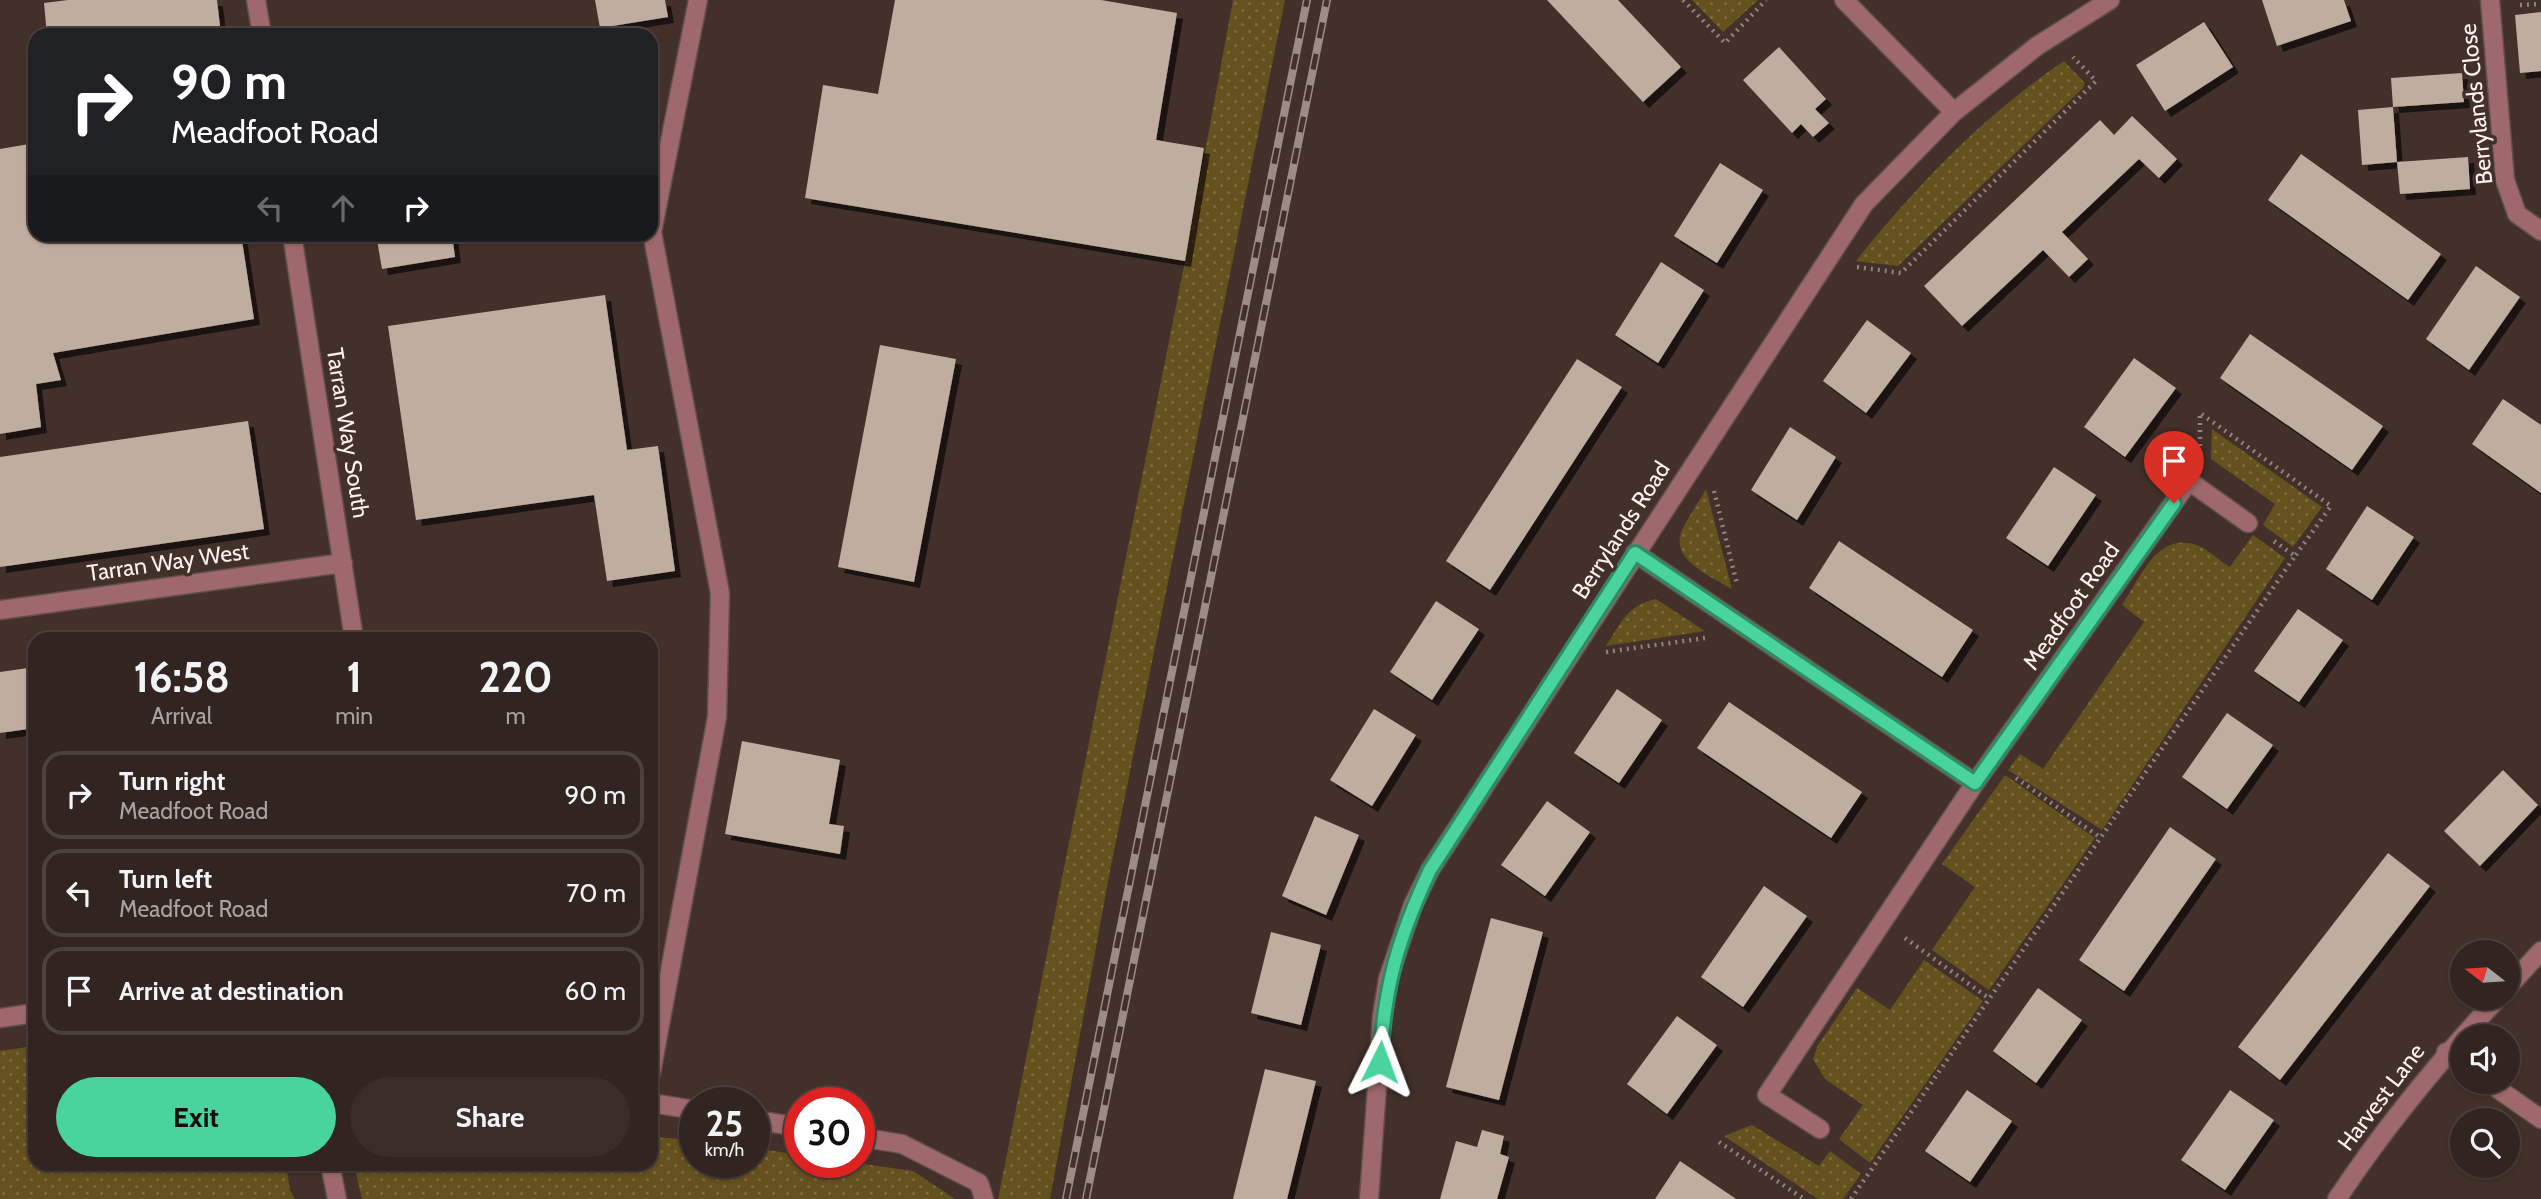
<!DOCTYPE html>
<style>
:root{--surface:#322420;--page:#3a2c29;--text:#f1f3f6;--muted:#a8a4a5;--line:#4d413e;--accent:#49d49d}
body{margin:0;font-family:Cabin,sans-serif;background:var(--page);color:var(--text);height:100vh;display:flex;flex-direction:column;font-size:26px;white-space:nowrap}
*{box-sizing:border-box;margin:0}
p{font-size:23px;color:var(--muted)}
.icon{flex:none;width:38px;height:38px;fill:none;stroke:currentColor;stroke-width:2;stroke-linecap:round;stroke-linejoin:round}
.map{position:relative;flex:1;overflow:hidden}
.side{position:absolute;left:28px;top:632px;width:630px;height:539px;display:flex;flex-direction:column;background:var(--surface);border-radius:21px;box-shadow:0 2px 5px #0004,0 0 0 2px var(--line)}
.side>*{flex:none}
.banner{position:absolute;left:28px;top:28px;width:630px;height:214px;border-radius:21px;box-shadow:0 2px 5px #0004,0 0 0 2px var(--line);background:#202124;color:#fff;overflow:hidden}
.needle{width:46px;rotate:287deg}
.controls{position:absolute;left:2450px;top:940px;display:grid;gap:14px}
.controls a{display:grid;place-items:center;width:70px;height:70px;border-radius:50%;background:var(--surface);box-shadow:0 2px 5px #0004,0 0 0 2px var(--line);font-size:35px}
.speed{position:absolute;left:679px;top:1087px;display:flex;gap:14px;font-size:35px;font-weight:700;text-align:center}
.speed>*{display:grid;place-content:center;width:91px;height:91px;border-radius:50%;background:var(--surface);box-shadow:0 2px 5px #0004,0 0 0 2px var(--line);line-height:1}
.speed small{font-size:18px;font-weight:400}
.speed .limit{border:10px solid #d22;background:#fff;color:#111}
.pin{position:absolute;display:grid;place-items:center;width:60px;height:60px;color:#fff;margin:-72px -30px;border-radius:50% 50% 50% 0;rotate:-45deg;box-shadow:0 0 7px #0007}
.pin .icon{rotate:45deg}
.me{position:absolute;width:77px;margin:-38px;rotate:3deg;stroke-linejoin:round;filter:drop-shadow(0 0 5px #0008)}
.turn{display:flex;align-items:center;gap:24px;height:147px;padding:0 28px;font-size:32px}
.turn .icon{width:91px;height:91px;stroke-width:2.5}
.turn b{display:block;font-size:49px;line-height:60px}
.lanes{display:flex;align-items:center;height:66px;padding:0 28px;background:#0003;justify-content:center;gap:35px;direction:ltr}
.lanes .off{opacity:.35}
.eta{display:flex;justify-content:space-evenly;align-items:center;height:119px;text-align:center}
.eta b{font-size:42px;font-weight:800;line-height:49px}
.cta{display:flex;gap:14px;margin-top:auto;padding:14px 28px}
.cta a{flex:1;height:80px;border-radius:42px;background:var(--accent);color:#111;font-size:28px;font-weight:800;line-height:80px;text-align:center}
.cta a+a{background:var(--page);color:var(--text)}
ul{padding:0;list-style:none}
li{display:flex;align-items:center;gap:21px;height:88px;margin:0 14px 10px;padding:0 14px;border:4px solid var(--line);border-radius:21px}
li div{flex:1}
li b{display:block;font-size:26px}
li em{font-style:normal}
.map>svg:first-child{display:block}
.grass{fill:url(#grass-dots)}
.building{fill:#bfae9f;filter:url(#shadow)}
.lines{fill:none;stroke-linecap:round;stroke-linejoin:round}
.service-casing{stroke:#614f4a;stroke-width:21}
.minor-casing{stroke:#614f4a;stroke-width:21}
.path{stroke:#92827d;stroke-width:4.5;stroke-dasharray:2 5;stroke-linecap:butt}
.service{stroke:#9e686c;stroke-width:18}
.minor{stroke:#9e686c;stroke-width:18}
.rail-casing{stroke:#9c8c88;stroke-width:8}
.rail{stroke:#43302b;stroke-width:5;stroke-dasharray:16;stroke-linecap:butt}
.route-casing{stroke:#2f8a66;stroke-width:18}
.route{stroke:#49d49d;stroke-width:12}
.labels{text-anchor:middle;stroke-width:7;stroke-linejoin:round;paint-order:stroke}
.street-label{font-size:23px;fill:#fef2ee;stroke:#43302b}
</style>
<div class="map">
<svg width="2541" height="1199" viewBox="0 0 2541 1199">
<defs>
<pattern id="grass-dots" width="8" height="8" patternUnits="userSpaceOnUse" patternTransform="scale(1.75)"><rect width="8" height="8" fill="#65511e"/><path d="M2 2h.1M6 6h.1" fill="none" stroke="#7c6a3f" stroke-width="1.8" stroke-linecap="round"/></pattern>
<filter id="shadow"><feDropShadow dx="6" dy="6" stdDeviation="0" flood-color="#0009"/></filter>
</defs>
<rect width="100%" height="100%" fill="#43302b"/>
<!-- grass -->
<path class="grass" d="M1233,0H1285L1109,876L1050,1199H998L1185,261Z
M1692,0H1758L1723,32Z
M2064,61L2085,83L2083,88L1898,266L1856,261C1917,185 1983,116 2064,61Z
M2212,429L2322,507L2293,547L2263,525L2275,504L2211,459Z
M1706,489L1732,589C1715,579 1675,562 1680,537C1682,525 1700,501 1706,489Z
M2253,535L2285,558L2102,830L2008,770L2020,754L2043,769L2144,622L2122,605C2141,577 2158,529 2199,546C2210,551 2220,561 2230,567Z
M1656,599L1705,631L1606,646C1621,623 1627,605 1656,599Z
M2005,775L2095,838L1989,990L1932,950L1975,887L1942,864Z
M1924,960L1983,1001L1870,1163L1839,1139L1863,1105L1825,1079L1813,1059L1818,1045L1857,988L1890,1010Z
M35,1046V1164H286L290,1190L295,1199H0V1051Z
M1752,1125L1819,1166L1830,1151L1861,1174L1843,1199H1818L1724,1136Z
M651,1137L695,1140V1162H754V1148L800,1155V1162H850L913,1171L955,1199H362L354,1164H651Z"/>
<!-- building -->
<path class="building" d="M68,0H217L221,35H47L44,3Z
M595,0H665L668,17L600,28Z
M895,0H1101L1177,13L1156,140L1204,148L1185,261L805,198L823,85L878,94Z
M1547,0H1618L1681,67L1643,102Z
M2262,0H2344L2351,21L2277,46Z
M2541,12V71L2520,73L2515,15Z
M2204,22L2233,67L2165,111L2136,65Z
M1779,47L1826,99L1815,109L1829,123L1813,137L1801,124L1792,133L1743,80Z
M2462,73L2464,102L2393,107L2397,162L2468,157L2470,189L2400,194L2397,162L2362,165L2358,110L2393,107L2391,78Z
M2132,116L2177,159L2159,178L2139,159L2062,232L2088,259L2069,277L2043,250L1962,326L1924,286L2100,120L2114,135Z
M35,143V234H241L254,319L53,353L61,380L36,384L41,427L0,434V149Z
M2301,154L2441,254L2408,300L2268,200Z
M1720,163L1763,190L1717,263L1674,236Z
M376,234H452L455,257L382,269Z
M1661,262L1704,290L1658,363L1615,335Z
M2476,266L2520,297L2469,370L2426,339Z
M605,295L627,450L658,446L675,571L607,581L594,495L416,520L388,326Z
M1867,320L1911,353L1866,413L1823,381Z
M2250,334L2383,426L2352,470L2220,378Z
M880,345L956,359L914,582L838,567Z
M2134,358L2176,388L2125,457L2084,427Z
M1577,359L1622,387L1490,590L1446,561Z
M2503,399L2541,425V493L2472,444Z
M248,421L264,529L0,567V457Z
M1790,427L1836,457L1797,520L1751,490Z
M2054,467L2096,495L2048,566L2006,538Z
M2367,506L2414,537L2372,600L2326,569Z
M1839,541L1973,630L1942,677L1809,588Z
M1436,601L1479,629L1432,700L1390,672Z
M2298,609L2343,640L2299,702L2254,671Z
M35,667V728L0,733V672Z
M1617,689L1662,720L1619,783L1574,753Z
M1729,702L1862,792L1831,838L1697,748Z
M1374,709L1416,735L1372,806L1330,780Z
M2227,713L2273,745L2227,809L2182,777Z
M742,741L840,760L829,824L844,826L840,854L725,834Z
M2503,770L2538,805L2480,866L2444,831Z
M1547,801L1590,832L1545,896L1501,865Z
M1315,816L1359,835L1326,915L1282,896Z
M2170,827L2216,859L2124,991L2079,960Z
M2388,853L2430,886L2280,1080L2238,1047Z
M1764,886L1807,916L1743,1007L1701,977Z
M1491,918L1543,932L1499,1100L1446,1087Z
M1271,932L1321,945L1301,1025L1251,1013Z
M2038,988L2082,1020L2036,1083L1993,1051Z
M1677,1016L1717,1045L1667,1114L1627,1084Z
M1265,1069L1316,1081L1287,1199H1233Z
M1967,1090L2012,1121L1970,1182L1925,1151Z
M2230,1090L2274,1120L2225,1190L2181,1160Z
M1482,1130L1504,1136L1500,1154L1509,1157L1497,1199H1440L1456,1141L1477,1147Z
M1680,1161L1714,1184L1736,1199H1655Z"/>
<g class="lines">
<defs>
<path id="service" d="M256,0L262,35
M292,234L354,639
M0,610L343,563
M0,1018L35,1013
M651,1073L717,717L720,593L652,232L698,0
M651,1103L695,1110
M754,1120L800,1127
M859,1137L902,1144L979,1183L984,1199
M330,1164L337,1199"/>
<path id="minor" d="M1844,0L1954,112
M2490,0L2505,180L2517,214L2541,231
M1635,553L1975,783
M2508,987L2541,951
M2446,1052L2462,1063
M2488,1082L2541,1119
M1820,1129L1767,1095L1975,783L2189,481L2248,523
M1369,1199L1382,1016L1388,979L1413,905L1430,870L1864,204L1954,112L2037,46L2110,0
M2337,1199C2385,1127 2439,1061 2498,998"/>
</defs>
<!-- service casing -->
<use href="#service" class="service-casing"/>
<!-- minor casing -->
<use href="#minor" class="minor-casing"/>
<!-- path -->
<path class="path" d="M1683,0L1725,43L1766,0
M2520,5L2541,4
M1857,267L1901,273L2096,81L2073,57
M2200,453V413L2331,506L2295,556
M1714,491L1737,584
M1606,652L1705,638
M2016,778L2101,838
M1905,938L1990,999
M1719,1142L1804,1199
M1851,1199L2295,556L2271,539"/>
<!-- service -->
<use href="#service" class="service"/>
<!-- minor -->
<use href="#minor" class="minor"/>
<defs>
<path id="rail" d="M1066,1199L1307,0
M1086,1199L1327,0"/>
</defs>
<!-- rail casing -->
<use href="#rail" class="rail-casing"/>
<!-- rail -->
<use href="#rail" class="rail"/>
</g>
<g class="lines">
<defs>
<path id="route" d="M1380,1062C1384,987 1398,938 1430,870L1635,553L1975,783L2174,503"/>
</defs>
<!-- route casing -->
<use href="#route" class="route-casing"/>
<!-- route -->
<use href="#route" class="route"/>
</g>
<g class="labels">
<!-- street labels -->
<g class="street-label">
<text transform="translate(2476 104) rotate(-96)" y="8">Berrylands Close</text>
<text transform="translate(348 433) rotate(81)" y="8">Tarran Way South</text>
<text transform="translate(1621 530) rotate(-57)" y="8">Berrylands Road</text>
<text transform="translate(168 562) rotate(-8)" y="8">Tarran Way West</text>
<text transform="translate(2071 606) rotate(-55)" y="8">Meadfoot Road</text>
<text transform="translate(2381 1097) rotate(-53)" y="8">Harvest Lane</text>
</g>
</g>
</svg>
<div class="controls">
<a><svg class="needle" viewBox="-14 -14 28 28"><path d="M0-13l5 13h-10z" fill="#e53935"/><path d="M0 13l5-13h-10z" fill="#a8a4a5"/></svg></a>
<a><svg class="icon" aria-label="sound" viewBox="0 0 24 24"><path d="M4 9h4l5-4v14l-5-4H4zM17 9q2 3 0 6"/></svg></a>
<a><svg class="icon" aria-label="search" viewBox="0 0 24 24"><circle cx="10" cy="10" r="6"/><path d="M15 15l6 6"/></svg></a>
</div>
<div class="speed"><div>25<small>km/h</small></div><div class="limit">30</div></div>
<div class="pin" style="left:2174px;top:503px;background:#d93025"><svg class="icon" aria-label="arrive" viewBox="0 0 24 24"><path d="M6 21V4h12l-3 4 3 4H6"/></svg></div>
<svg class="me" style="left:1380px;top:1062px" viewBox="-20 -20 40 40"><path d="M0-17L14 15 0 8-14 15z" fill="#49d49d" stroke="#fff" stroke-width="4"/></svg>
<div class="banner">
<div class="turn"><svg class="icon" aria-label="right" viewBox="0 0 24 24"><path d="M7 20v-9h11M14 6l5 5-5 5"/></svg><div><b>90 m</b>Meadfoot Road</div></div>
<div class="lanes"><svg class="icon off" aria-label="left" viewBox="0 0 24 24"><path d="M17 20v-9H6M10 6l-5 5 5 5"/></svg><svg class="icon off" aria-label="ahead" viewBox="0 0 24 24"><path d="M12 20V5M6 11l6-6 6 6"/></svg><svg class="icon" aria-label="right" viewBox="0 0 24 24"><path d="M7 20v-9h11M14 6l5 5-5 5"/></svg></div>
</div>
<section class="side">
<div class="eta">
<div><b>16:58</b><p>Arrival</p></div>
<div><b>1</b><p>min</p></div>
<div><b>220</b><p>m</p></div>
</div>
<ul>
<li><svg class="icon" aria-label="right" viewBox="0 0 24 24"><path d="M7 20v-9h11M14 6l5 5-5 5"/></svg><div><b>Turn right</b><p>Meadfoot Road</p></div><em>90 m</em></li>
<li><svg class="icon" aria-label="left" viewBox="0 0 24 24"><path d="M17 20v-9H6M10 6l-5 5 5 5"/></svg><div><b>Turn left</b><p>Meadfoot Road</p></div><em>70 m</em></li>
<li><svg class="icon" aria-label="arrive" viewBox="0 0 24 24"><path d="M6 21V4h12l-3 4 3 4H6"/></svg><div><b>Arrive at destination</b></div><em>60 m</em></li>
</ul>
<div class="cta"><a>Exit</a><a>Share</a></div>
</section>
</div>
